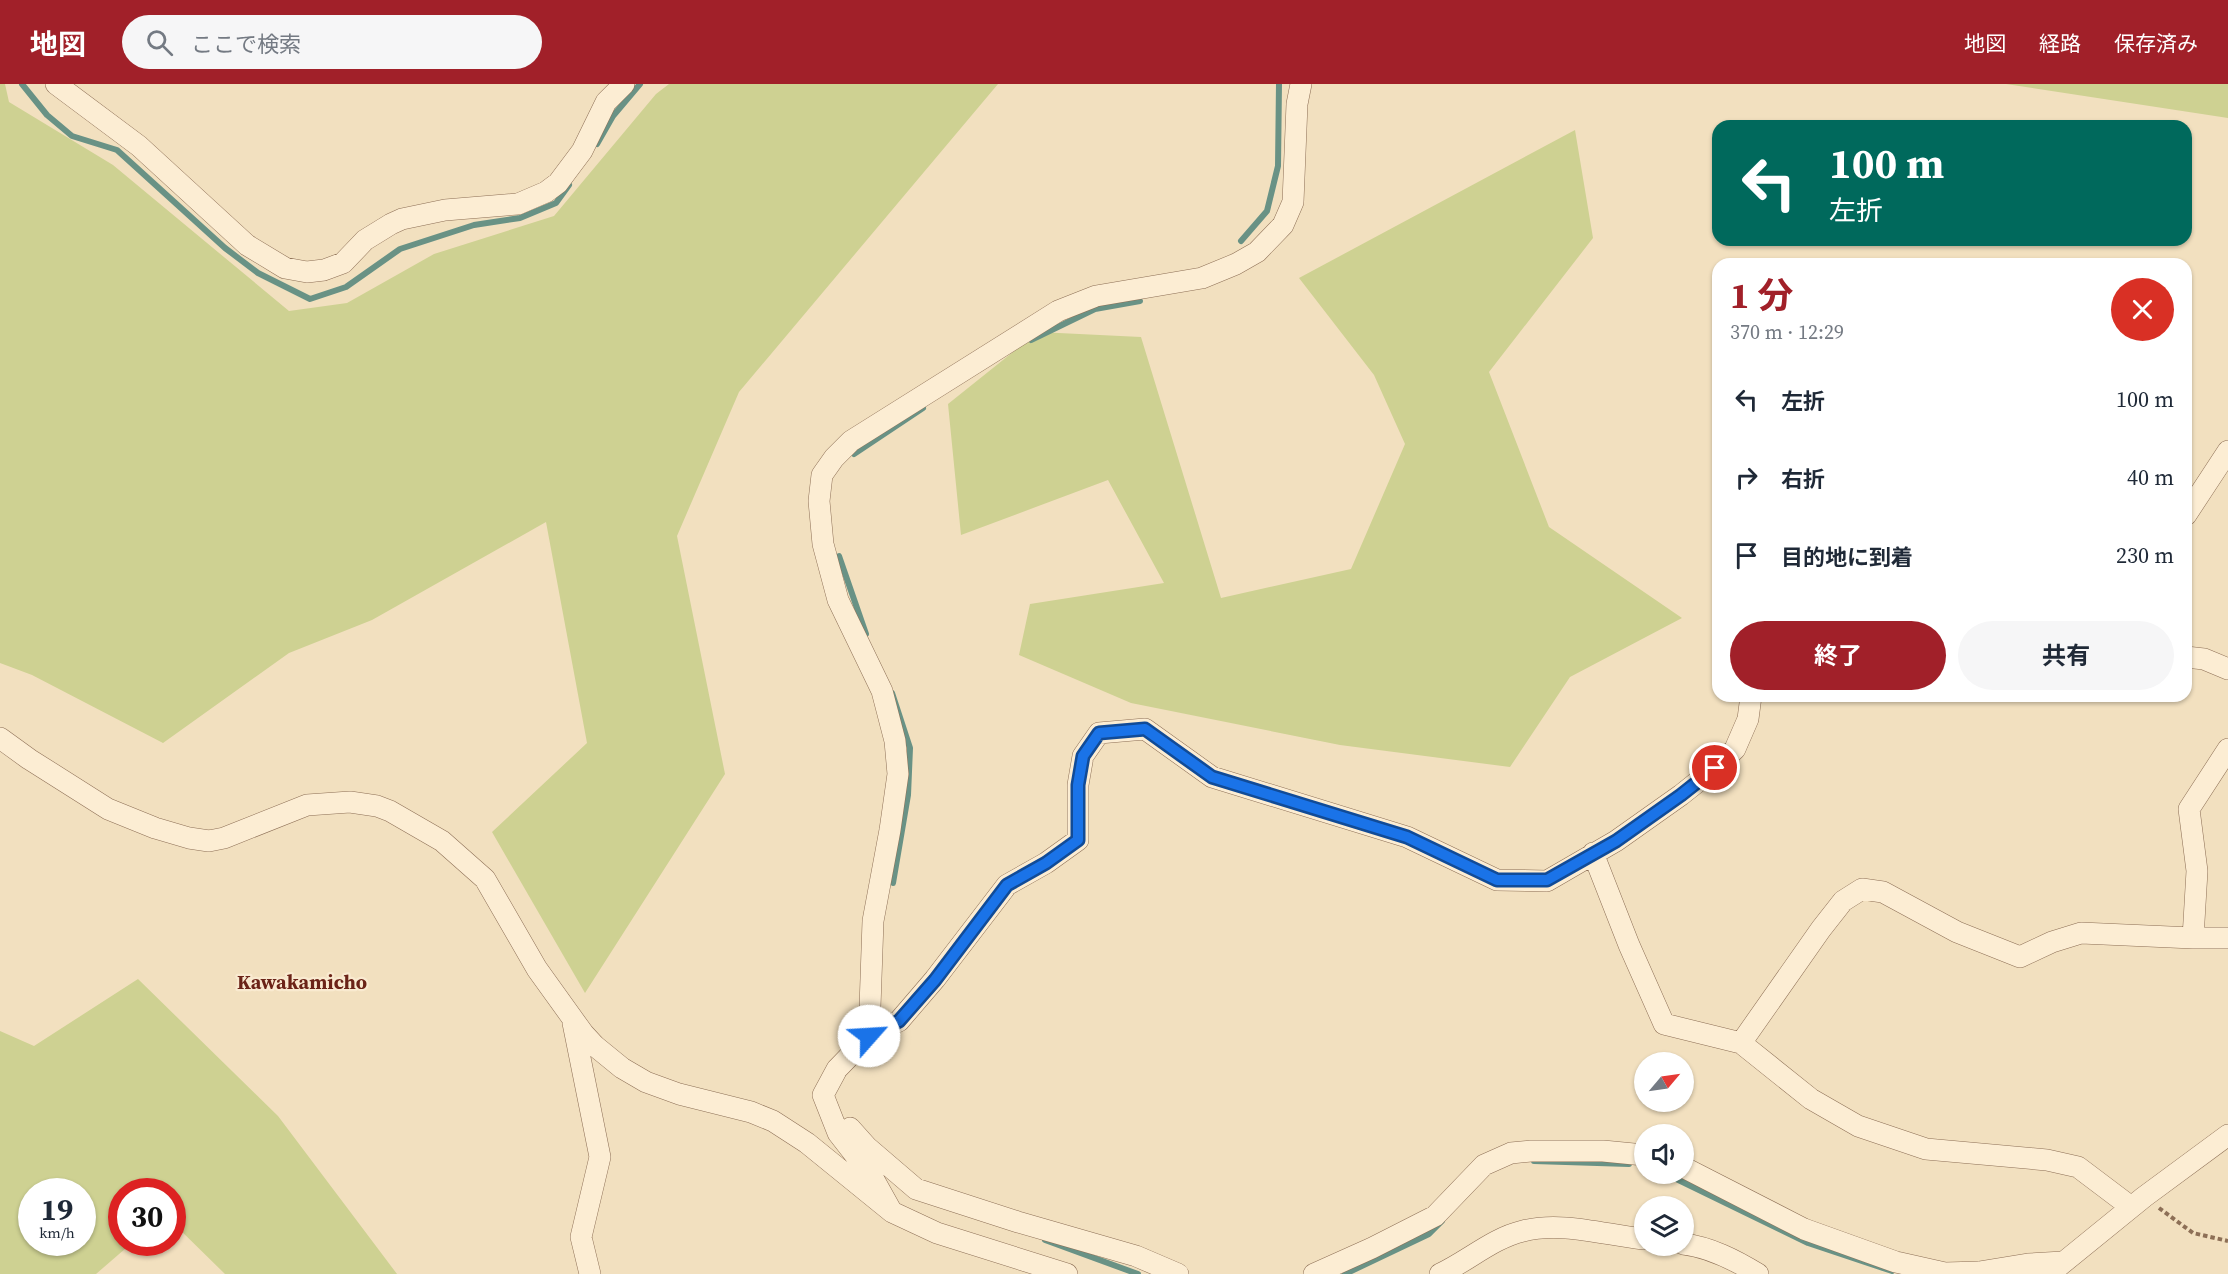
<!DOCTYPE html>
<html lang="ja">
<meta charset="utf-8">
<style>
:root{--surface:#fff;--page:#f6f6f7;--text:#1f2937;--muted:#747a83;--accent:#a12029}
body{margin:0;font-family:"Source Serif 4","Noto Sans JP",serif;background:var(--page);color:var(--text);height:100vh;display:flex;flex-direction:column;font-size:22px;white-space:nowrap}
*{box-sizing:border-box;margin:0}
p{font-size:20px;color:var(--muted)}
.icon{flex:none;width:33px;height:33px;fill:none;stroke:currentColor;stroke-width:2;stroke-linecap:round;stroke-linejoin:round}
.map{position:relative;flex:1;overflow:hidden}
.drawer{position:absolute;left:1712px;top:174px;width:480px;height:444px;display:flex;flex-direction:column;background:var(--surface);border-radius:18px;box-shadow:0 2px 4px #0004}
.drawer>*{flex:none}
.hud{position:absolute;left:1712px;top:36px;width:480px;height:126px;border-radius:18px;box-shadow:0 2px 4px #0004;background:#00695c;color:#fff;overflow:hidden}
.needle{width:39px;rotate:61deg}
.fabs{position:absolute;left:1634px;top:968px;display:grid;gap:12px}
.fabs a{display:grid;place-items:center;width:60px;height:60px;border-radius:50%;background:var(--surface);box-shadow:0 2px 4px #0004;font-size:30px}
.speed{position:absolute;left:18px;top:1094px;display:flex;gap:12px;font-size:30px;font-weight:700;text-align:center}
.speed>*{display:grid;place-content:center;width:78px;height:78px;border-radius:50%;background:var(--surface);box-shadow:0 2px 4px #0004;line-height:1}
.speed small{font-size:15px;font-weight:400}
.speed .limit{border:9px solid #d22;background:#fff;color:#111}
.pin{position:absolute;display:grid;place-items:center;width:51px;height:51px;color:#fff;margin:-26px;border:3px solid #fff;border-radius:50%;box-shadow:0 2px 6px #0007}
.me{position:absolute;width:66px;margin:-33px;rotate:64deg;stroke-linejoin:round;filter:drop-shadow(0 0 4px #0008)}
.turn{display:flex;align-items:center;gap:21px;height:126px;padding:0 18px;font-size:27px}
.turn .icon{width:78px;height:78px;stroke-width:2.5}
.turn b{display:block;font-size:42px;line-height:51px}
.round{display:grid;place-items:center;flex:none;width:63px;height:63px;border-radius:32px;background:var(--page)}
.summary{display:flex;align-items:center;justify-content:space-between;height:102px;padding:0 18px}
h1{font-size:36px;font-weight:700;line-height:45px;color:var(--accent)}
.primary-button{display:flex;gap:12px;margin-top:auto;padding:12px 18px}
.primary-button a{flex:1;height:69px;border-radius:36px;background:var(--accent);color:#fff;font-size:24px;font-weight:700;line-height:69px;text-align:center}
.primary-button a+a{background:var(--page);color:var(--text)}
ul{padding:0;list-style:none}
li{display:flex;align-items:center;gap:18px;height:78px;padding:0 18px}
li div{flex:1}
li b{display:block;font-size:22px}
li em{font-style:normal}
header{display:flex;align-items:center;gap:36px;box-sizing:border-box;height:84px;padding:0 30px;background:var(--accent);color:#fff}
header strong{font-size:28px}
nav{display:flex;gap:33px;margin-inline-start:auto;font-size:21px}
.search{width:420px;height:54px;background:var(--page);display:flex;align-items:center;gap:15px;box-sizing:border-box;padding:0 21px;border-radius:33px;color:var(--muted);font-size:22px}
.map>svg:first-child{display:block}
.green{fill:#ced192;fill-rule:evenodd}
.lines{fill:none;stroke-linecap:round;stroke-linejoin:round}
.stream{stroke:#699285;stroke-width:6}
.minor-casing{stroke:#8d6f56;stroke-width:22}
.path{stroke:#8d6f56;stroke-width:4;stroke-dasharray:4.5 3;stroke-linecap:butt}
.minor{stroke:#fcedd3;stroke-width:21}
.route-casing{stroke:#114b97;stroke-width:15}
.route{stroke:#1a73e8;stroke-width:10}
.labels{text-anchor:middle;stroke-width:4.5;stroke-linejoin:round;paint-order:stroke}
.quarter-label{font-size:20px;font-weight:bold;fill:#6b2317;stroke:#f9ead0}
</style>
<header>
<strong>地図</strong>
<div class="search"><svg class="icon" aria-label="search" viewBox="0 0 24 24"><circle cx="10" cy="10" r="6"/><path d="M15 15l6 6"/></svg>ここで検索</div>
<nav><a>地図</a><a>経路</a><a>保存済み</a></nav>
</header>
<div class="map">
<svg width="2228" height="1190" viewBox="0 0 2228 1190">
<rect width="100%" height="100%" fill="#f2e0bf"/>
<!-- green -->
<path class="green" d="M0,0H5L9,18L113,81L289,227L347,219L434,170L554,132L656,10L669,0H998L739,308L677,452L725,690L585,909L492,748L587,659L546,438L372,536L289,569L163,659L32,591L0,579Z
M2006,0H2228V34Z
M1575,46L1593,154L1489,288L1549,443L1682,534L1570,593L1510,683L1340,661L1131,619L1019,571L1030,520L1164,499L1108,396L961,451L948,320L1038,248L1141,253L1221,514L1351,485L1405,360L1374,291L1299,194Z
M138,895L278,1032L397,1190H225L173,1139L172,1107H122V1158H133L96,1190H0V947L34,962ZM32,1107H82V1158H32Z"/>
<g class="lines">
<!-- stream -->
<path class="stream" d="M22,0L47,31L72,52L117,66L225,164L258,189L310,215L346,203L400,165L474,141L520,134L556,119L569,101
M597,60L613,32L640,0
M1241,157L1267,127L1278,82L1279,0
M1031,256L1095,225L1140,217
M854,370L923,324
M839,472L866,550
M892,609L910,664L908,711L893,799
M1534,1077L1629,1080
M1664,1089L1808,1159L1892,1187
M1045,1156L1138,1190
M1345,1190L1429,1150L1442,1137"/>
<defs>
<path id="minor" d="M56,0L139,62L247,161L285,184L307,188L324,186L343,179L365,156L391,140L402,135L445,126L518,120L546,108L558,99L582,67L606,18L624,0
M2186,431L2228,367
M2186,573L2204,575L2228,585
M0,654L29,675L108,725L155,744L189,754L209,757L224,754L307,721L350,718L377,722L390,727L442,757L485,795L537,885L583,949L595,962L622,984L646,998L679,1010L751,1028L773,1037L807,1059L892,1128L937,1149L1067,1190
M2228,665L2189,725L2197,787L2193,854H2228
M1593,769L1629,861L1664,940L1741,959L1811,1015L1858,1042L1926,1065L2047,1076L2078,1083L2131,1123
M573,939L600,1073L581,1153L590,1190
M869,952L873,837L890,746L898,690L895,657L882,607L838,516L823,460L819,417L822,391L834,374L851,357L1058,227L1096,212L1202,194L1236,180L1257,168L1283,141L1293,118L1297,20L1301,0
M1741,959L1821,845L1843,817L1862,805L1883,808L1957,848L2020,873L2052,858L2081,849L2193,854
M850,1044L867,1063L916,1105L1018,1138L1136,1172L1178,1190
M1683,1083L1804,1145L1896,1178L1945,1189L1979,1188L2028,1180L2063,1178
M892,1128L873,1094L838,1049L823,1011L837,985L869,952L899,937L935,895L1007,801L1046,779L1078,756V701L1083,672L1099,649L1145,645L1212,693L1407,753L1497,796L1547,797L1616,757L1681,711L1715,684L1735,665L1748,635L1751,612
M1683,1160C1710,1163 1735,1176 1758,1190
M2053,1187L2144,1113L2228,1051
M1314,1190L1372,1164L1435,1132L1484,1081L1511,1069L1531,1067H1603L1644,1071
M1440,1190C1468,1177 1493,1154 1523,1147C1562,1137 1605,1151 1644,1155"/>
</defs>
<!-- minor casing -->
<use href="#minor" class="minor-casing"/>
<!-- path -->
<path class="path" d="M2159,1124L2193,1149L2228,1157"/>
<!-- minor -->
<use href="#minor" class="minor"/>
</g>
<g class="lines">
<defs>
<path id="route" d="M869,952L899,937L935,896L1007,801L1046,779L1078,756V701L1083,672L1099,649L1145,645L1212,693L1407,753L1497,796H1547L1616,757L1681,711L1715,684"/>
</defs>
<!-- route casing -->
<use href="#route" class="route-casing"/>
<!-- route -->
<use href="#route" class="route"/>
</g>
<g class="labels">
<!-- quarter labels -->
<g class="quarter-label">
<text x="302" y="905">Kawakamicho</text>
</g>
</g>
</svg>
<div class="fabs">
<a><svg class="needle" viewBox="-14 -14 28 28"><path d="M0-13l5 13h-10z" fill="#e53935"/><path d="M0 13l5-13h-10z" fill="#747a83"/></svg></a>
<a><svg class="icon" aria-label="sound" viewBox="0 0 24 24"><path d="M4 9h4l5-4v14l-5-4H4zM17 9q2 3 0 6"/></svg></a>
<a><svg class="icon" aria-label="layers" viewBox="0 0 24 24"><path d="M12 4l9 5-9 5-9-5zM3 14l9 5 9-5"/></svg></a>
</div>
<div class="speed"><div>19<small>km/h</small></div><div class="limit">30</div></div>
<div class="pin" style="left:1715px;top:684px;background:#d93025"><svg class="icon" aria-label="arrive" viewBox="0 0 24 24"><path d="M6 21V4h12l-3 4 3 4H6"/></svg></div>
<svg class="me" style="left:869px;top:952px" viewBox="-20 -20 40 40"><circle r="19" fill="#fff"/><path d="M0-13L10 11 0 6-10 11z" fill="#1a73e8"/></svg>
<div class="hud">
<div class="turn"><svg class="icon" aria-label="left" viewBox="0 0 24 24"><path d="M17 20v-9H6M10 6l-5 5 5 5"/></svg><div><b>100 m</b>左折</div></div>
</div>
<section class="drawer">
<div class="summary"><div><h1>1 分</h1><p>370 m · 12:29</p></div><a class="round" style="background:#d93025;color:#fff"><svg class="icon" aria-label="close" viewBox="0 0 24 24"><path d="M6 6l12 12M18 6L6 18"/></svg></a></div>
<ul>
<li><svg class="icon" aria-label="left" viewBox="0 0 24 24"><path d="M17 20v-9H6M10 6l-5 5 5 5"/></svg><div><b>左折</b></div><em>100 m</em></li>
<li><svg class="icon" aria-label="right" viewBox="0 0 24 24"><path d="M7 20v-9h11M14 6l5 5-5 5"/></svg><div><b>右折</b></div><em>40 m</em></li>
<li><svg class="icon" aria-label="arrive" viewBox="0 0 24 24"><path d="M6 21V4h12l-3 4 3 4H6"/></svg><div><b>目的地に到着</b></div><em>230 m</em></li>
</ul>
<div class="primary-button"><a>終了</a><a>共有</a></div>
</section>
</div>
